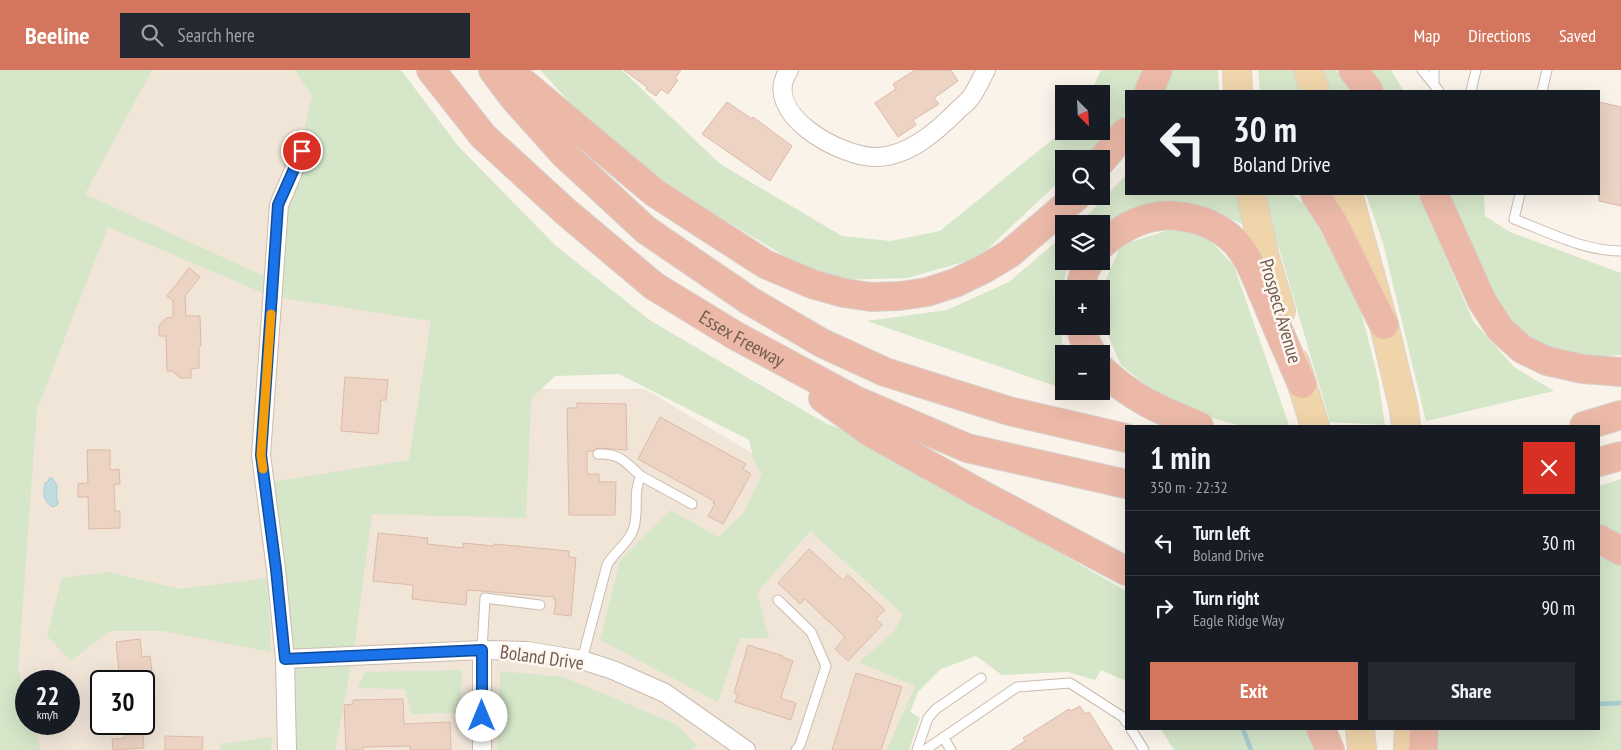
<!DOCTYPE html>
<meta charset="utf-8">
<style>
:root{--surface:#171b24;--page:#242831;--text:#f1f3f6;--muted:#9ea1a6;--line:#363941;--accent:#d4765e}
body{margin:0;font-family:"PT Sans Narrow",sans-serif;background:var(--page);color:var(--text);height:100vh;display:flex;flex-direction:column;font-size:19px;white-space:nowrap}
*{box-sizing:border-box;margin:0}
p{font-size:16px;color:var(--muted)}
.icon{flex:none;width:28px;height:28px;fill:none;stroke:currentColor;stroke-width:2;stroke-linecap:round;stroke-linejoin:round}
.map{position:relative;flex:1;overflow:hidden}
.sheet{position:absolute;left:1125px;top:355px;width:475px;height:305px;display:flex;flex-direction:column;background:var(--surface);border-radius:0px;box-shadow:0 5px 20px #0002}
.sheet>*{flex:none}
.banner{position:absolute;left:1125px;top:20px;width:475px;height:105px;border-radius:0px;box-shadow:0 5px 20px #0002;background:#171b24;color:var(--text);overflow:hidden}
.needle{width:32px;rotate:156deg}
.controls{position:absolute;left:1055px;top:15px;display:grid;gap:10px}
.controls a{display:grid;place-items:center;width:55px;height:55px;border-radius:0px;background:var(--surface);box-shadow:0 5px 20px #0002;font-size:25px}
.speed{position:absolute;left:15px;top:600px;display:flex;gap:10px;font-size:25px;font-weight:700;text-align:center}
.speed>*{display:grid;place-content:center;width:65px;height:65px;border-radius:50%;background:var(--surface);box-shadow:0 5px 20px #0002;line-height:1}
.speed small{font-size:12px;font-weight:400}
.speed .limit{border:2px solid #111;border-radius:8px;background:#fff;color:#111}
.pin{position:absolute;display:grid;place-items:center;width:42px;height:42px;color:#fff;margin:-21px;border:2px solid #fff;border-radius:50%;box-shadow:0 1px 5px #0007}
.me{position:absolute;width:55px;margin:-28px;rotate:0deg;stroke-linejoin:round;filter:drop-shadow(0 0 4px #0008)}
.turn{display:flex;align-items:center;gap:18px;height:105px;padding:0 25px;font-size:22px}
.turn .icon{width:65px;height:65px;stroke-width:2.5}
.turn b{display:block;font-size:35px;line-height:42px}
.round{display:grid;place-items:center;flex:none;width:52px;height:52px;border-radius:0px;background:var(--page)}
.headline{display:flex;align-items:center;justify-content:space-between;height:85px;padding:0 25px}
h1{font-size:30px;font-weight:600;line-height:38px}
.cta{display:flex;gap:10px;margin-top:auto;padding:10px 25px}
.cta a{flex:1;height:58px;border-radius:0px;background:var(--accent);color:#fff;font-size:20px;font-weight:600;line-height:58px;text-align:center}
.cta a+a{background:var(--page);color:var(--text)}
ul{padding:0;list-style:none}
li{display:flex;align-items:center;gap:15px;height:65px;padding:0 25px;border-top:1px solid var(--line)}
li div{flex:1}
li b{display:block;font-size:19px}
li em{font-style:normal}
header{display:flex;align-items:center;gap:30px;box-sizing:border-box;height:70px;padding:0 25px;background:var(--accent);color:#fff}
header strong{font-size:24px}
nav{display:flex;gap:28px;margin-inline-start:auto;font-size:18px}
.search{width:350px;height:45px;background:var(--page);display:flex;align-items:center;gap:12px;box-sizing:border-box;padding:0 18px;border-radius:0px;color:var(--muted);font-size:19px}
.map>svg:first-child{display:block}
.residential{fill:#f1e5d8;fill-rule:evenodd}
.green{fill:#d5e6c9}
.water{fill:#c0dde1;stroke:#a7ccd2}
.lines{fill:none;stroke-linecap:round;stroke-linejoin:round}
.stream{stroke:#a7ccd2;stroke-width:4.5}
.building{fill:#ecd3c4;stroke:#dcbaa6}
.lane-casing{stroke:#cbbbb0;stroke-width:11}
.street-casing{stroke:#cbbbb0;stroke-width:20}
.primary-casing{stroke:#d7d1ce;stroke-width:30}
.highway-casing{stroke:#d7d1ce;stroke-width:30}
.lane{stroke:#fff;stroke-width:9}
.street{stroke:#fff;stroke-width:18}
.primary{stroke:#f0d5aa;stroke-width:28}
.highway{stroke:#ecb9a8;stroke-width:28}
.route-casing{stroke:#114b97;stroke-width:12}
.route{stroke:#1a73e8;stroke-width:9}
.slow{stroke:#f59e0b;stroke-width:9}
.labels{text-anchor:middle;stroke-width:5;stroke-linejoin:round;paint-order:stroke}
.street-label{font-size:19px;fill:#715b50;stroke:#fdf7ef}
</style>
<header>
<strong>Beeline</strong>
<div class="search"><svg class="icon" aria-label="search" viewBox="0 0 24 24"><circle cx="10" cy="10" r="6"/><path d="M15 15l6 6"/></svg>Search here</div>
<nav><a>Map</a><a>Directions</a><a>Saved</a></nav>
</header>
<div class="map">
<svg width="1621" height="680" viewBox="0 0 1621 680">
<rect width="100%" height="100%" fill="#faf3e9"/>
<!-- residential -->
<path class="residential" d="M0,0H316L534,319H645L768,393L915,542L925,604L895,680H0ZM26,611H69V654H26ZM101,611H144V654H101Z"/>
<!-- green -->
<path class="green" d="M0,0H152L85,124L270,209L312,26L295,0H401L458,76L556,176L651,251L827,354L876,372L877,377L1126,521V611L1101,600L1095,610L1068,602L1002,605L976,586L941,599L918,622L910,642L920,648L909,680H887L915,616L859,592L894,562L903,544L810,461L757,523L769,568H740L718,632L600,570L620,490L671,440L718,467L743,444L762,404L754,391L749,370L619,304L555,306L531,329L526,448L372,444L354,580L335,680H284L280,586L260,414L409,390L431,251L270,226L108,157L37,339L18,600L26,629V654H34L41,680H0Z
M540,0H622L720,94L842,166L891,171L940,161L1064,60V61H1101V24H1090L1101,0H1142L1134,21H1126V40L1121,53L1083,89H1064V107L978,188L907,208L833,210L803,197L716,145L610,76Z
M1168,0H1218L1219,21H1160Z
M1258,0H1295L1301,21H1260Z
M1323,0H1336L1352,21H1331Z
M1369,0H1391L1404,21H1382Z
M1126,105V124H1237L1246,156L1198,134L1155,135L1113,147L1101,157V154H1077L1091,142Z
M1263,124H1292L1306,136L1357,225L1378,309L1385,355L1330,352Z
M1366,124H1419L1473,251L1514,297L1554,321L1426,351L1383,173Z
M1441,124H1484L1485,146L1510,162L1621,203V285L1560,289L1501,247Z
M1169,160L1204,164L1234,196L1289,355H1238L1177,339L1121,295L1101,249V241L1106,209L1121,175Z
M1064,165V191H1068L1059,239L1062,273L1069,284H1064V319L867,251L947,240L1009,212Z
M1071,321H1093L1100,331Z
M1621,409V469L1599,460V416Z
M1599,486L1621,496V680H1435V659H1599Z
M108,502L180,519L267,508L271,582L163,561H109L71,591L47,566L62,508Z
M462,600L460,643L412,644L405,619L358,618L365,602Z
M500,601L563,607L676,654L697,676L691,680H497Z
M1161,659H1306L1315,680H1174Z
M272,667L271,680H220L221,674Z"/>
<!-- water -->
<path class="water" d="M49,408H52C54,411 57,414 57,417C57,423 55,425 58,431L57,435L53,437C43,432 43,423 45,413L49,411Z"/>
<g class="lines">
<!-- stream -->
<path class="stream" d="M1599,634L1621,633
M1243,659L1251,680"/>
</g>
<!-- building -->
<path class="building" d="M624,0H681L675,8L678,10L668,24L661,19L656,26L646,19L647,17Z
M915,0H951L958,11L934,28L939,34L913,50L916,55L898,67L875,33L896,19L893,14Z
M727,32L752,49L753,47L792,76L770,111L702,64Z
M1599,32L1621,37V136L1599,131Z
M189,198L200,207L185,226L186,246H200L201,275L199,278V298L191,299V308H181L172,301H167L166,266H159V256L166,248L173,247V231L167,226Z
M345,307L388,310L386,330H381L378,364L341,361Z
M577,333L626,334L627,380L598,378L593,381H587V404H599V412H616L615,445H569L567,338H577Z
M660,347L746,394L743,399L751,404L723,454L708,446L715,434L713,433L714,431L638,389Z
M87,380H110V400L119,399L120,414H114L115,441H120V458L89,459L88,427H78V414L88,413Z
M378,463L428,468L427,474L463,478V473L494,476V474L569,481V487L576,488L571,546L554,544L556,530H554V527L469,520L467,521L466,535L412,529L413,517L412,515L373,511Z
M809,479L843,510L848,505L885,540L876,549L882,555L848,591L835,579L845,567L805,529L800,534L778,513Z
M140,569L142,587L150,586L153,611H120L116,572Z
M748,575L783,586L782,587L793,591L781,627L783,629L796,633L791,650L735,632L738,624L734,623Z
M856,603L902,617L881,680H832Z
M403,629L404,654L450,652L451,680H410V676L363,677V680H346L344,635L353,634V630Z
M1080,636L1085,644L1089,642L1113,680H1011L1025,671L1023,668L1069,639L1071,641Z
M124,654H142L144,678L113,680L112,669L125,668Z
M165,666L203,667L202,680H165Z"/>
<g class="lines">
<defs>
<path id="lane" d="M1422,0L1439,21
M1434,15V0
M1471,21L1476,0
M1542,21L1547,0
M1520,124L1514,149C1548,162 1584,181 1621,181
M598,384C620,383 625,392 641,406
M778,530L811,562L826,596L800,675L796,680
M482,580L485,528L540,535
M582,590L607,495C614,482 628,474 633,460C640,442 632,423 641,406L692,434
M1131,659L1144,680
M943,667L951,680
M917,680L928,648L936,639L981,608
M925,680L1017,617L1070,613L1123,647L1126,652"/>
<path id="street" d="M789,0C759,43 841,88 877,87C909,86 936,62 958,40C962,36 968,32 971,27C977,19 981,9 986,0
M482,580V680
M285,589L482,580L527,581L582,590L613,600L665,623L746,680
M287,680L285,589L276,499L261,385L279,135L302,81"/>
<path id="primary" d="M1237,0L1238,21
M1308,0L1315,21
M1251,124L1265,188L1281,241
M1348,124L1384,255L1404,339L1406,356
M1295,292L1315,356
M1360,659L1362,680
M1408,680L1409,659"/>
<g id="highway">
<path id="s1" d="M431,0L483,66L566,142L654,216L736,266L855,330L967,378L1126,414"/>
<path d="M493,0L513,27L564,84L646,160L750,231L822,273L885,302L1009,341L1126,368"/>
<path d="M508,0L655,123L765,194L812,214L844,223L871,227L900,226L927,222L955,213L984,199L1009,184L1077,126"/>
<path d="M1353,0L1369,21"/>
<path d="M1149,21L1158,0"/>
<path d="M1101,91L1126,62"/>
<path d="M1315,124L1334,154L1384,255"/>
<path d="M1434,124L1482,231L1500,259L1522,279L1547,291L1583,299L1621,302"/>
<path d="M1101,175C1122,157 1148,143 1177,146C1200,148 1219,156 1235,172C1249,186 1256,208 1264,226C1276,255 1289,285 1302,314"/>
<path d="M1080,219L1084,202L1090,191"/>
<path d="M1081,256L1083,266L1092,284"/>
<path d="M1101,299C1133,329 1160,340 1199,356"/>
<path d="M823,328L870,362L977,422L1126,501"/>
<path d="M1584,356L1621,345"/>
<path d="M1599,392L1621,386"/>
<path d="M1599,469L1621,481"/>
<path d="M1321,659L1330,680"/>
<path d="M1423,680L1424,659"/>
</g>
</defs>
<!-- lane casing -->
<use href="#lane" class="lane-casing"/>
<!-- street casing -->
<use href="#street" class="street-casing"/>
<!-- primary casing -->
<use href="#primary" class="primary-casing"/>
<!-- highway casing -->
<use href="#highway" class="highway-casing"/>
<!-- lane -->
<use href="#lane" class="lane"/>
<!-- street -->
<use href="#street" class="street"/>
<!-- primary -->
<use href="#primary" class="primary"/>
<!-- highway -->
<use href="#highway" class="highway"/>
</g>
<g class="lines">
<defs>
<path id="route" d="M302,81L278,135L261,385L276,499L285,589L482,580V646"/>
</defs>
<!-- route casing -->
<use href="#route" class="route-casing"/>
<!-- route -->
<use href="#route" class="route"/>
<!-- slow -->
<path class="slow" d="M263,399L261,385L271,244"/>
</g>
<g class="labels">
<!-- street labels -->
<g class="street-label">
<text transform="translate(1281 241) rotate(74)" y="7">Prospect Avenue</text>
<text dy="7" stroke="none"><textPath href="#s1" startOffset="414">Essex Freeway</textPath></text>
<text transform="translate(542 587) rotate(8)" y="7">Boland Drive</text>
</g>
</g>
</svg>
<div class="controls">
<a><svg class="needle" viewBox="-14 -14 28 28"><path d="M0-13l5 13h-10z" fill="#e53935"/><path d="M0 13l5-13h-10z" fill="#9ea1a6"/></svg></a>
<a><svg class="icon" aria-label="search" viewBox="0 0 24 24"><circle cx="10" cy="10" r="6"/><path d="M15 15l6 6"/></svg></a>
<a><svg class="icon" aria-label="layers" viewBox="0 0 24 24"><path d="M12 4l9 5-9 5-9-5zM3 14l9 5 9-5"/></svg></a>
<a>+</a>
<a>−</a>
</div>
<div class="speed"><div>22<small>km/h</small></div><div class="limit">30</div></div>
<div class="pin" style="left:302px;top:81px;background:#d93025"><svg class="icon" aria-label="arrive" viewBox="0 0 24 24"><path d="M6 21V4h12l-3 4 3 4H6"/></svg></div>
<svg class="me" style="left:482px;top:646px" viewBox="-20 -20 40 40"><circle r="19" fill="#fff"/><path d="M0-13L10 11 0 6-10 11z" fill="#1a73e8"/></svg>
<div class="banner">
<div class="turn"><svg class="icon" aria-label="left" viewBox="0 0 24 24"><path d="M17 20v-9H6M10 6l-5 5 5 5"/></svg><div><b>30 m</b>Boland Drive</div></div>
</div>
<section class="sheet">
<div class="headline"><div><h1>1 min</h1><p>350 m · 22:32</p></div><a class="round" style="background:#d93025;color:#fff"><svg class="icon" aria-label="close" viewBox="0 0 24 24"><path d="M6 6l12 12M18 6L6 18"/></svg></a></div>
<ul>
<li><svg class="icon" aria-label="left" viewBox="0 0 24 24"><path d="M17 20v-9H6M10 6l-5 5 5 5"/></svg><div><b>Turn left</b><p>Boland Drive</p></div><em>30 m</em></li>
<li><svg class="icon" aria-label="right" viewBox="0 0 24 24"><path d="M7 20v-9h11M14 6l5 5-5 5"/></svg><div><b>Turn right</b><p>Eagle Ridge Way</p></div><em>90 m</em></li>
</ul>
<div class="cta"><a>Exit</a><a>Share</a></div>
</section>
</div>
